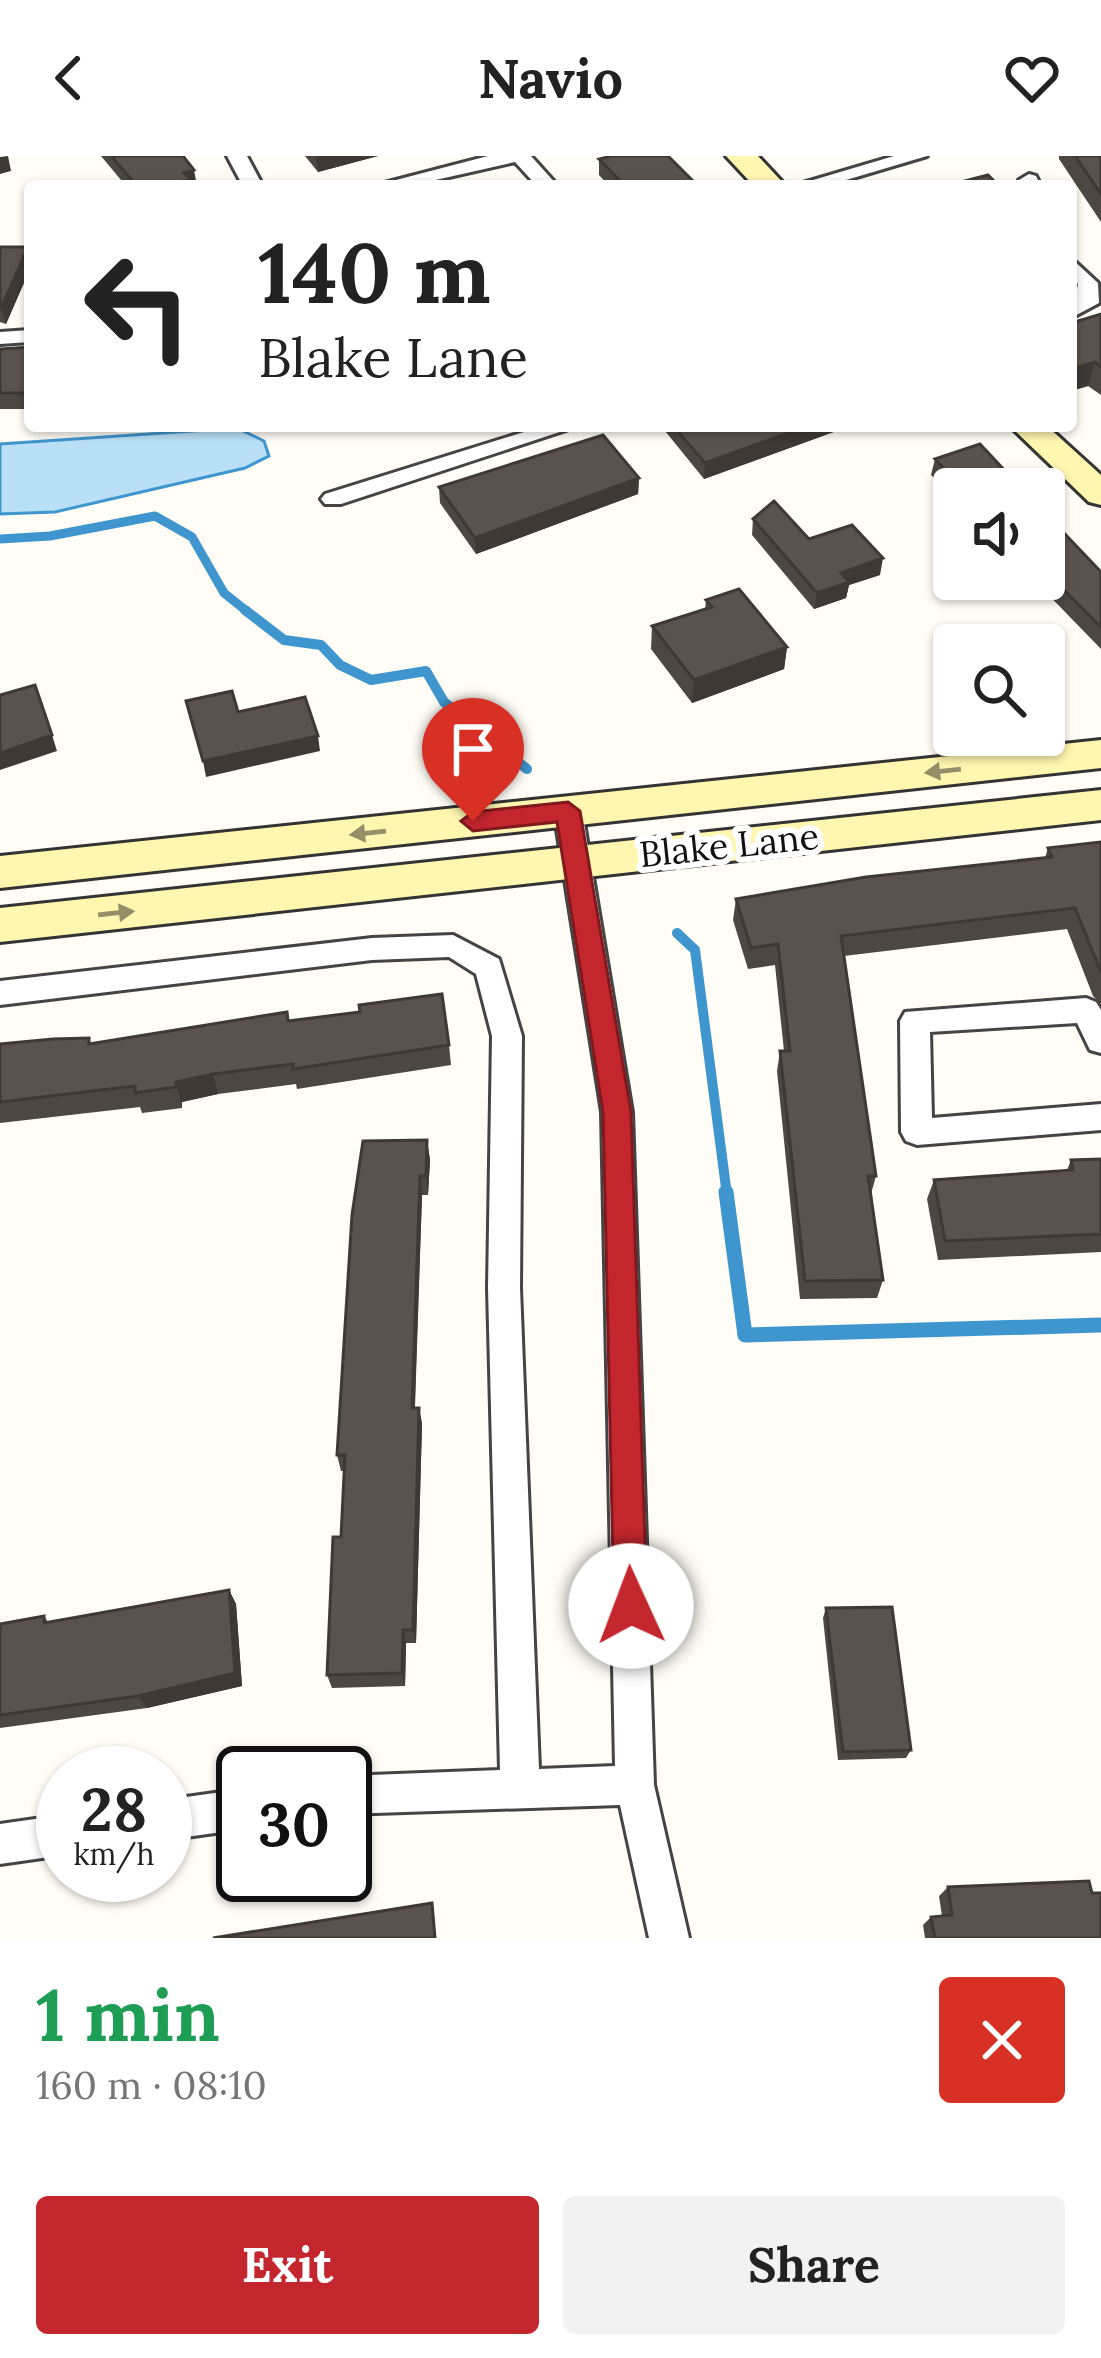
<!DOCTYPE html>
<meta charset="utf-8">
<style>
:root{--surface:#fff;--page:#f2f2f2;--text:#222;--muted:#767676;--accent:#c4262e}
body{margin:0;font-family:Lora,serif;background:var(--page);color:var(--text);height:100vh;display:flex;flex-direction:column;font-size:45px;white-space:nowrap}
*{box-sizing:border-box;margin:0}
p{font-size:39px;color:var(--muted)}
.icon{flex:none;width:66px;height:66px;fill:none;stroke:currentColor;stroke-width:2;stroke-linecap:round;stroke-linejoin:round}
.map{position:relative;height:1782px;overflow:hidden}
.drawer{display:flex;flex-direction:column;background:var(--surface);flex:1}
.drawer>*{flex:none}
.top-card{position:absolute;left:24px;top:24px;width:1053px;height:252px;border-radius:12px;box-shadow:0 3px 9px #0004;background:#fff;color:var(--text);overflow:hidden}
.fabs{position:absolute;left:933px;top:312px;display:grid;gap:24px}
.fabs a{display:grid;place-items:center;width:132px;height:132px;border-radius:12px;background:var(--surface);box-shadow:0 3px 9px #0004;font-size:60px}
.speed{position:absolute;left:36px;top:1590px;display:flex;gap:24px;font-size:60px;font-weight:700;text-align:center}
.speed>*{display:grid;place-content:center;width:156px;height:156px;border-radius:50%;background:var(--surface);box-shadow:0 3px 9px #0004;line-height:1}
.speed small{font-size:30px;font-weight:400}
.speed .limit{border:6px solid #111;border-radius:18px;background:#fff;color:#111}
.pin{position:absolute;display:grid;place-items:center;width:102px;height:102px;color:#fff;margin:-123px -51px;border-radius:50% 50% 50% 0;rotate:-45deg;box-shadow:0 0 12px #0007}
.pin .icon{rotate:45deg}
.me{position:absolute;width:132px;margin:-66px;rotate:358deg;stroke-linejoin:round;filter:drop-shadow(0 0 9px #0008)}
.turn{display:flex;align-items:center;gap:42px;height:252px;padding:0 36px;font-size:54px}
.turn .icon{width:156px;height:156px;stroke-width:2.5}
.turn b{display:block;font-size:84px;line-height:102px}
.round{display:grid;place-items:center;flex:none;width:126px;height:126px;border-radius:12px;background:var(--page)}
.overview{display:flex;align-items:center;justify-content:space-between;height:204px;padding:0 36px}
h1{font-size:72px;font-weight:800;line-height:90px;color:#1e9e55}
.button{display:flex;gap:24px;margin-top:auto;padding:24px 36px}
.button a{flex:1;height:138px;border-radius:12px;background:var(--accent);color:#fff;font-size:48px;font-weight:800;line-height:138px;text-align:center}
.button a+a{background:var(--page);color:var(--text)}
header{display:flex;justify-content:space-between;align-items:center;height:156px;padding:0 36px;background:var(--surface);font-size:54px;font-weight:800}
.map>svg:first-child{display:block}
.water{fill:#b9e0f7;stroke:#3f96cf;stroke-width:3}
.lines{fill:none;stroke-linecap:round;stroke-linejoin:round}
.stream-far2{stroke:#3f96cf;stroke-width:9}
.stream-far1{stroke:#3f96cf;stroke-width:10}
.stream{stroke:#3f96cf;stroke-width:15}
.street-casing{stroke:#444;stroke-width:6}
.secondary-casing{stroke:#333;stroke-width:6}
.street{fill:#fff;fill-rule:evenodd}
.secondary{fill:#fff6b0;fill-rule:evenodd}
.wall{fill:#4d4742}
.shaded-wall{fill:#3f3936}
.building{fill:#5a524d;stroke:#3f3936;stroke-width:3}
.oneway{fill:#948f68}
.route{fill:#c4262e;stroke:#7f191e;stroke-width:3}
.labels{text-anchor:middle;stroke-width:12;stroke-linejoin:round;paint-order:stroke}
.street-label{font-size:36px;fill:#111;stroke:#fff}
</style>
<header><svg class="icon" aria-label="back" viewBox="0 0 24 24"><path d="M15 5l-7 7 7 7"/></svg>Navio<svg class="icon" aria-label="heart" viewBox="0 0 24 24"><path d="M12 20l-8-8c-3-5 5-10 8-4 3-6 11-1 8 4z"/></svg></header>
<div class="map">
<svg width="1101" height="1782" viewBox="0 0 1101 1782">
<rect width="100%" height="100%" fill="#fffdf5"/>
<!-- water -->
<path class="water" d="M237,272L264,285L269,300L245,312L55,356L0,358V288Z"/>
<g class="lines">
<!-- stream-far2 -->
<path class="stream-far2" d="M0,383L50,380L155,360L192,381L224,437L249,457"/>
<!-- stream-far1 -->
<path class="stream-far1" d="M245,454L284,484L321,489L340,509L371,524L426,515L444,546L527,613
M677,777L695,794L727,1039"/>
<!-- stream -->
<path class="stream" d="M726,1036L745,1179L1101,1169"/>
<defs>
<path id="street" d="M227,0H247L263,30H243Z
M488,0H531L558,30H537L515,6L409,30H373Z
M894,0H927L826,30H793Z
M1029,18L1036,20L1041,30H1021L1019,24Z
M1071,102L1098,127L1099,147L1071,162L1078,128L1071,121Z
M30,174V186L0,188V176Z
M543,270H578L341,348H325L321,343L325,338Z
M568,645L582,655L632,956L654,1629L689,1782H649L620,1649L345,1658V1620L500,1614L488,1132L492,880L476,818L449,801L372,804L0,849V825L372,782L453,779L499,803L522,880L520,1132L539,1613L615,1610L602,956L554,655Z
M1086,842L1096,846L1101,854V897L1090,894L1077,867L930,876L932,962L1101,948V974L917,989L906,985L901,976L900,865L905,856Z
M243,1633V1673L165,1684V1644Z
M63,1659V1699L0,1708V1668Z"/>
<path id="secondary" d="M726,0H758L786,30H754Z
M1010,270H1047L1101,319V349L1089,346Z
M1101,584V612L0,732V700Z
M1101,634V664L0,786V752Z"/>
</defs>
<!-- street casing -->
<use href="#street" class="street-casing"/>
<!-- secondary casing -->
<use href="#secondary" class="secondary-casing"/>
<!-- street -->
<use href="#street" class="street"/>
<!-- secondary -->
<use href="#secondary" class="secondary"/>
</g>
<!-- wall -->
<path class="wall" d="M101,0H183L197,30H126Z
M305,0H378L318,16Z
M1059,0H1101V66L1059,3Z
M599,3L698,30H609L599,19Z
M0,91H28L30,98V113L6,168L0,166Z
M1101,158V239L1088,230L1071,235V167Z
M30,191V253H0V193Z
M661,270H850L704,323Z
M935,303L1022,333H954V342L931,319Z
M639,322L638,338L476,398L440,347L439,331Z
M1044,356L1101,416V493L1033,423H1044Z
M753,363L809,383L880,419L849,429L846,442L814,453L752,379Z
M706,444L787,491L784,513L692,547L651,493L652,470L705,454Z
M1101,686V848L1093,840L1067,773L844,800L876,1020L871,1038L883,1124L877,1142L800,1143L777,915L780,895H784L775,809L748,813L733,764L736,743L1045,702L1048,692Z
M289,865L449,889L451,909L297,933L296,928L218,938L182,946V952L142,957L140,951L0,967V888L89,882L91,888Z
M427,984L430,1004L428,1039H422L415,1252H419L422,1268L416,1487H406L405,1530L332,1532L327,1519L341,1381L344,1315H341L337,1299Z
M1101,1003V1096L938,1104L927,1043L934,1024L1067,1014L1071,1004Z
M229,1434L236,1448L242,1530L147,1552L0,1572V1468L44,1460L48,1466Z
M826,1452L911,1594L906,1602L838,1604L823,1462Z
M948,1731L1101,1782H925L923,1769L931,1761L942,1760L939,1740Z"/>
<!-- shaded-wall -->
<path class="shaded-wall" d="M8,0L11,15L0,18V1Z
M316,0H378L318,16Z
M194,14L197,30H167L184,17Z
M28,91L30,113L6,168L1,152Z
M1095,206L1088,230L1071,235V213Z
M807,270H850L704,323L705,307Z
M639,322L638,338L476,398L475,382Z
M883,402L880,419L849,429L846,442L814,453L817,437L841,417Z
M787,491L784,513L692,547L694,524Z
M52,579L57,595L0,614V597Z
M318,580L320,595L206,621L203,605Z
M213,918L218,938L182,946V952L176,926Z
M427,984L430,1004L428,1039L426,1020Z
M420,1020L422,1039L414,1269L412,1252Z
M419,1252L422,1268L416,1487L413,1474Z
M229,1434L236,1448L242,1530L147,1552L138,1540Z
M403,1474L406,1487L405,1530L402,1517Z"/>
<!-- building -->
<path class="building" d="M111,0H183L194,14L184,17L190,23L167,30H137Z
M612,0H668L698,30H625L599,3Z
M1075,0H1101V38Z
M988,19L999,30H946Z
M0,91H28L1,152H0Z
M1101,158V211L1095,206L1071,213V167Z
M30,191V237H0V193Z
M673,270H807L705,307Z
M603,279L639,322L475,382L439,331Z
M980,288L1022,333H964L935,303Z
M774,345L809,383L852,369L883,402L841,417L849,426L817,437L753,363Z
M1044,356L1101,416V471L1044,414Z
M739,433L787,491L694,524L652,470L712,451L706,444Z
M35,529L52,579L0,597V539Z
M232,535L238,556L305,541L318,580L203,605L186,545Z
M1101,686V816L1075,752L841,780L876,1020H868L883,1124L805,1125L780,895H790L778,788L751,792L736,743L866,721L1052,701L1048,692Z
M442,838L449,889L293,913V908L213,918L176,926V931L135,937V930L0,946V888L53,883L89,882V888L287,856L288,865L360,856L359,849Z
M427,984L426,1020H420L412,1252H419L413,1474H403L402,1517L327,1519L333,1381H341L345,1299H337L352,1059L363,985Z
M1101,1003V1078L945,1085L934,1024L1073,1014L1071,1004Z
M229,1434L235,1517L138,1540L0,1559V1468L44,1460V1467Z
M892,1451L911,1594L843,1596L826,1452Z
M1089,1725L1092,1737H1101V1782H935L931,1761L952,1759L948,1731Z
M432,1747L435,1782H213Z"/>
<!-- one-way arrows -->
<defs><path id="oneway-solid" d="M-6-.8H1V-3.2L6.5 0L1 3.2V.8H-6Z" transform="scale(3)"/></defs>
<g class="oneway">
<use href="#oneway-solid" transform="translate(943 615) rotate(174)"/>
<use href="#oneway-solid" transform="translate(368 677) rotate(174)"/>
<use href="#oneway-solid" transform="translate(116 757) rotate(-6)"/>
</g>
<!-- route -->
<path class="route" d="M568,646L580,655L631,956L647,1450L642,1461L631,1466L619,1461L614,1450L603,956L557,666L473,675L461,665L473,656Z"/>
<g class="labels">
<!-- street labels -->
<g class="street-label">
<text transform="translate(729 689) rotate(-6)" y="13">Blake Lane</text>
</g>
</g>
</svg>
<div class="fabs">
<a><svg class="icon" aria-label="sound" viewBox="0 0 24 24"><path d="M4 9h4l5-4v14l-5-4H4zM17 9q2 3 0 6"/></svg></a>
<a><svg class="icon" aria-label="search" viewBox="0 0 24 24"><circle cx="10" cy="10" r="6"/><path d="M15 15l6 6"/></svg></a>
</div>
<div class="speed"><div>28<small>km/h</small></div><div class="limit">30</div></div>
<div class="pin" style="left:473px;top:665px;background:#d93025"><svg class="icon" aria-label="arrive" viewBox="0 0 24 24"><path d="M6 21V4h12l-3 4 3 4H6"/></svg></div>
<svg class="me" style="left:631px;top:1450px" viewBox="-20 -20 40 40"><circle r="19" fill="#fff"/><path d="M0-13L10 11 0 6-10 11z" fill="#c4262e"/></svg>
<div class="top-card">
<div class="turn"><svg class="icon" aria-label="left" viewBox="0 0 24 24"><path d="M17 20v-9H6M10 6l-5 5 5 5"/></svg><div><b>140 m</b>Blake Lane</div></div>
</div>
</div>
<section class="drawer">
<div class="overview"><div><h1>1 min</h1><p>160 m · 08:10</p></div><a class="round" style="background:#d93025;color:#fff"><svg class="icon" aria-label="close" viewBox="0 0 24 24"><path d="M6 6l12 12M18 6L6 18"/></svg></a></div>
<div class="button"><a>Exit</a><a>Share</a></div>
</section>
